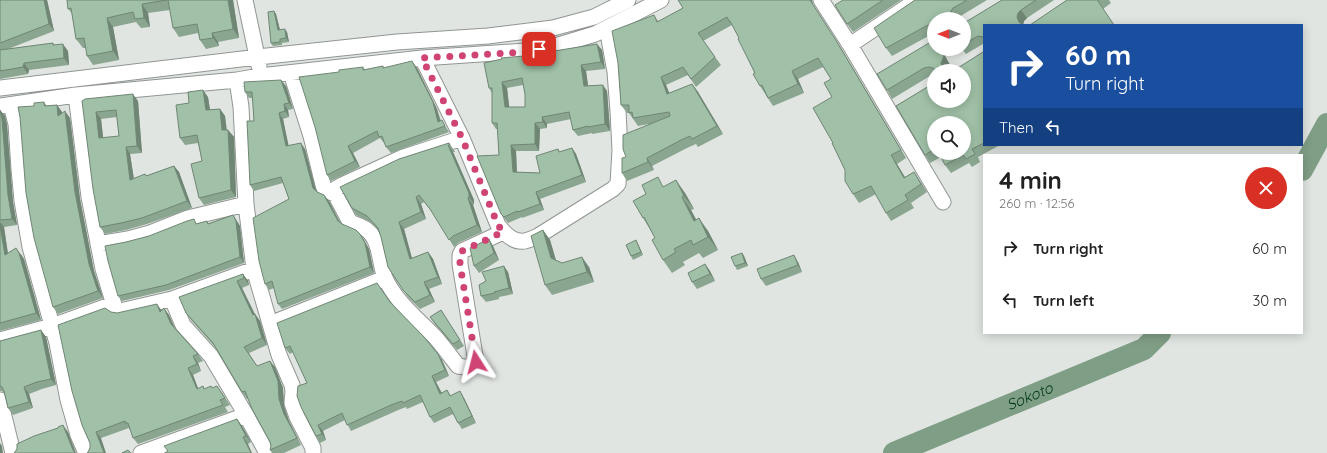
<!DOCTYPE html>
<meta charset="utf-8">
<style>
:root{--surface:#fff;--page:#f2f2f2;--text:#222;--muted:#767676}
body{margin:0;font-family:Quicksand,sans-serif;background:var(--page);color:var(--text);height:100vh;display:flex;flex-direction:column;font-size:15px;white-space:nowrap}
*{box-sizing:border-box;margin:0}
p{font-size:13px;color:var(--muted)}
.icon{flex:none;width:22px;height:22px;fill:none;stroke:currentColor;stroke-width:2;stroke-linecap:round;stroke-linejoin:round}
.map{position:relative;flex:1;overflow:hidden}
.panel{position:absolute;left:983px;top:154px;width:320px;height:180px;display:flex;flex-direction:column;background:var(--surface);border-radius:0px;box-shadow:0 2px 10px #0003}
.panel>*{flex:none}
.banner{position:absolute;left:983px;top:24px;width:320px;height:122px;border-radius:0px;box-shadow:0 2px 10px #0003;background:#1a4fa0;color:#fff;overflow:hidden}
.needle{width:26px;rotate:270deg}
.controls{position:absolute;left:927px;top:12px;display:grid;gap:8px}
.controls a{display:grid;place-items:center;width:44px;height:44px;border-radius:50%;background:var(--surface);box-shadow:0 2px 10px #0003;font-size:20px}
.pin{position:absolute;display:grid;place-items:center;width:34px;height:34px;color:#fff;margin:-17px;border-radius:8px;box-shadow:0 2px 6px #0006}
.me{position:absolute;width:44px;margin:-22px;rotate:351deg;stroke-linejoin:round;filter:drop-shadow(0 0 3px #0008)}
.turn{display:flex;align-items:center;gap:14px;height:84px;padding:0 16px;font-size:18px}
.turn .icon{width:52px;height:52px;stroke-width:2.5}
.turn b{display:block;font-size:28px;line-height:34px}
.then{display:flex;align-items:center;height:38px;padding:0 16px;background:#0003;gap:8px;font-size:15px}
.round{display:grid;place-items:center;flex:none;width:42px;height:42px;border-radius:21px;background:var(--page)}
.headline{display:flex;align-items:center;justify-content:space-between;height:68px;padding:0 16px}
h1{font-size:24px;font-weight:800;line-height:30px}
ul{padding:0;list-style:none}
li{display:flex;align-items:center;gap:12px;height:52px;padding:0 16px}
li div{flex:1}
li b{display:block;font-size:15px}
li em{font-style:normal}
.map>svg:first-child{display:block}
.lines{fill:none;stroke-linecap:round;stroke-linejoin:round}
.river{stroke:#7f9e86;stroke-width:22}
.minor-casing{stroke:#919692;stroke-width:17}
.minor{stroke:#fff;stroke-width:15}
.wall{fill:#8aa590;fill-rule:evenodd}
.shaded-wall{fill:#708675}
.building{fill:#a0c0a7;stroke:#708675;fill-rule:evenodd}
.route{stroke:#cf4375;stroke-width:7;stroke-dasharray:0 12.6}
.labels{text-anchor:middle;stroke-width:3;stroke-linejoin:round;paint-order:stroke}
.water-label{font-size:15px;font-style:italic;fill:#003717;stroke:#e0e5e1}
</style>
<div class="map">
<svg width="1327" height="453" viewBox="0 0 1327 453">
<rect width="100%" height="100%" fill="#e0e5e1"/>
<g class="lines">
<!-- river -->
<g class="river">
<path d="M1302,170L1327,124"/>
<path id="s1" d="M894,453L1144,349L1160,333"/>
</g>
<defs>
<path id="minor" d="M245,0L259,66
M821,0L850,45L943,202
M850,45L917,0
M422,58L462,138L498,225C504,233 514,243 525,241C529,240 534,238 538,236L613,189L618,184L620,150L618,111L615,72L607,28
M291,73L311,136L323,185L325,190L335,194L350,222C356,225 362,226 367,230C381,241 379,263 385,278C396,302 418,319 435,337C443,346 451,357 458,366C465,367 472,369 476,362L460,264V255L462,251L503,232
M237,80L241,107L246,204L254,269L279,355L292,385L293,391L292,403L297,417L313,448V453
M0,88L258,57L397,42L488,36L553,28L594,17L628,0
M76,95L89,197L103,269L115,308L120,311L172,299L254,269
M11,105L16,124L19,169L22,201L30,247L57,343L68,400L78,435L86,453
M0,106L76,95L237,80L260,76L422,58L526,51L552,47L595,34L661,0
M330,192L342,185L401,158L462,138
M98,244L128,239L150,233L188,218L246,204
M172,299L183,325L211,356L246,415L267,453
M270,324L385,278
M0,340L52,326L113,304
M0,400L13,453
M141,453L246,415"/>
</defs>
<!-- minor casing -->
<use href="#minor" class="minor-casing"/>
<!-- minor -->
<use href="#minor" class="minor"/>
</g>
<!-- wall -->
<path class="wall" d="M0,0H47L54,31L8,49L53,43L54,45L68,51L69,65L29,70L28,74L0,79Z
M67,0H233L239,38L218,42L219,46L206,49L200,40L198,33L179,37L173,28L170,10L148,13L150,27L141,28L136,22L113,27L119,60L93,65L87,56L86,48H83L76,39L72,13L68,9Z
M812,0L813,5L842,50L906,158L897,164L905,177L914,172L927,192L911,203L914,208L891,221L886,213L876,194L859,203L853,194L845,170L833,143L831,79L823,67L798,79L804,93L773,106L760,86L739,38L732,25L703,41L721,65L696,87L688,75L666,85L669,93L692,84L698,92L723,134L698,147L696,144L687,148L652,166L654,170L627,181L622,173L626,157L649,124L638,126L629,113H627L621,105L618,63L654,15L658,21Z
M843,0H901L853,32L847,24Z
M915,0H987L959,17L957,19H934V33L892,56L886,48Z
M1002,0H1054L1027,18L1024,21L1023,25H984V44H983L966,54L962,49H964V23Z
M1067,0H1109L1111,3L1103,9L1031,25Z
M274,11L276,14L280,30L287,32L289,42L282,43V45L273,46L271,43Z
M933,42L934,49H957L945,56L950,65L947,71H934V75L930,76L892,99L887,90Z
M597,44L602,50L605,69L586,71L588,86L607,91L610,131L592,134V133L578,136L573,130L571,119L547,124V128L540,129L539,151H516L517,172L540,173L558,149L560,152L572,148L576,154L586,182L540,199L544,210L522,218V217L508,223L501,214L498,129H496L492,123V93L489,88L524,56ZM523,85L525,94V107H509L507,88Z
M983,52H984V145H1000L978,157L980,162L972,167L969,163L951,173L945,165L941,157L930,163L925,155L896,106L934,83V101H964V71H953ZM934,123H964V153H934Z
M383,66L384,68H417L437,109L441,121L446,127L449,132L391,153L386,147L385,143H384L380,138L353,153L360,167L331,181L327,175L339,72L363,67L365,70Z
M286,86L293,109L288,110L289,117L283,119L288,146L305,149L316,191L317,192L324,195L329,201L340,222L342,224L360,234L364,240L369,249L374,273L282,309L278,304L274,288L269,290L265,284L289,199L283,183L254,191L250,185L254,121L253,98H249L245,92Z
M208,97L210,110L220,109L225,116L227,130H228L234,137L236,197L204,205L199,198L202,161L198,143L185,145L180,138L189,103Z
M82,101H138L142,153L130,154L134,179L145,174L146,176L174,166L179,172L192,208L147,224L126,230L105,234L100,227ZM117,117L119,136L103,138L101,119Z
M44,102L47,106L57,105L62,112V113L70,118L80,199L94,271L103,298L58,314L53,307L34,106Z
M0,110L5,116L7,125L13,202L17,225L4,227L8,253L21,254L24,259L41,320L0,331Z
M449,143L454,150L455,152H453L474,200V204L473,205L482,232L458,243L454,247L432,212L424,202L421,204L426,219L404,229L412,258L428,252L433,259L442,284L429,289L435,302L420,309L408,297L388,267L381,237L378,230L372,223L356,215L352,208Z
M664,186L685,193L694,209L691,210L696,220L708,231L718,250L703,258L699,253L683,262L685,265L672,273L663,260L655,238L651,231L643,218L646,194Z
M233,215L240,226L244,263L169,290L122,301L118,296L126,242L197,224L209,223Z
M543,230L550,240L556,260L562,263L589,267L594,282L552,295L545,285Z
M489,239L493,246L499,260L479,273L474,266Z
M638,244L643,255L633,260L631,256Z
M742,253L744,256L748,266L737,270L735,266Z
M798,262L802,272L766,286L761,279Z
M705,264L710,271L715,281L697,289L692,282Z
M508,272L513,294L499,297V299L486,302L481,296Z
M243,274L248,281L249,285L242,288L255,314L260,321L267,345L249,353L257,366L275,367L283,388L284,406L289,421L301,445L284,453H272L270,450L271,446L270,442L248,399H247L242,392L216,348L191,320L186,313Z
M390,302L442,360L449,376L436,382L442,393L447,390L451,396L464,398L476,423L462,429L458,423L453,414L434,423L430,417L423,402L407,409L406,407L396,411L351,431L345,420L323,431L326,440L320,443L316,436L307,383L293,352L290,354L285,348Z
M441,310L464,346L457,350L434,323L430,317Z
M162,311L169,315L175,328L198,354L203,361L198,363L201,371L193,375L198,389L203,386L205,389L212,388L222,393L230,405L225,407L228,412L138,444L133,438L131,430H130L129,428L101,438L88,452L90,448L111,312L117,313Z
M41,330L46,337L56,385L42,389L29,394L33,408L13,415L8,408L4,393L2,391H0V341Z
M237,419L242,426L251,442L248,444L165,453Z"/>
<!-- shaded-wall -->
<path class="shaded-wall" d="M44,0H47L54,31L49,24Z
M228,0H233L239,38L233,29Z
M810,0H812L813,5L842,50L906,158L901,150Z
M142,4L148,13L150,27L144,18Z
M1021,10L1027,18L1024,21L1023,25L1019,22L1017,17L1018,13Z
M274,11L276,14L281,34L278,30Z
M951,11L956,19H950L949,16Z
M107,18L113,27L119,60L113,51Z
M285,29L287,32L289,42L286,38Z
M212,33L218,42L219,46L213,38Z
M63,44L68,51L69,65L64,58Z
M597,44L602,50L605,69L601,62Z
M940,49L945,56L950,65L947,71H945L941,63Z
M412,61L417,68L437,109L442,128L438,122Z
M24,63L29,70L28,74L23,67Z
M581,65L586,71L589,92L584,86Z
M792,71L798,79L804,93L798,84Z
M661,77L666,85L673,102L667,94Z
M281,80L286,86L293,109L289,103Z
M502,82L507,88L510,113L505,107Z
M692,84L698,92L723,134L717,126Z
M603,85L607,91L610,131L605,124Z
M203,90L208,97L211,117L206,110Z
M133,94L138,101L142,153L137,146Z
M284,104L288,110L289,117L285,111Z
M57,105L62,112L63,123L58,116Z
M220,109L225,116L227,137L222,130Z
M0,110L5,116L7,125L13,202L17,225L12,219L8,195Z
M65,111L70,118L80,199L94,271L103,298L98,291L89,264L75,192Z
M96,112L101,119L104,145L99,138Z
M279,113L283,119L290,152L286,146Z
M542,117L547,124V128L543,122Z
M535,123L540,129L539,151L535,144Z
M228,130L234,137L236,197L231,190Z
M301,143L305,149L317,194L313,188Z
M448,145L453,152L474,200V204L469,197Z
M511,145L516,151L517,178L513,172Z
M348,146L353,153L360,167L355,161Z
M126,147L130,154L135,187L130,180Z
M572,148L576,154L586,182L582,175Z
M891,155L897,164L910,186L904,178Z
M647,158L652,166L654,170L648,162Z
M174,166L179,172L192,208L187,201Z
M914,172L919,180L927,192L921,184Z
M676,180L685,193L694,209L684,196Z
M536,192L540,199L544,210L540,204Z
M324,195L329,201L342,227L338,221Z
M416,197L421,204L426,219L421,212Z
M682,197L691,210L704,234L694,221Z
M468,198L473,205L482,232L477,225Z
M233,215L240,226L244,263L240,257Z
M699,218L708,231L718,250L708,237Z
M0,222L4,227L9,262L5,255L0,226Z
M399,222L404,229L414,266L410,259Z
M543,230L550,240L558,268L551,258Z
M360,234L364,240L369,249L374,273L370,267Z
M489,239L493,246L499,260L494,253Z
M636,240L638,244L643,255L641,252Z
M16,248L24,259L41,320L36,313Z
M428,252L433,259L442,284L438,277Z
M742,253L744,256L748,266L745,263Z
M794,255L798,262L802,272L798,265Z
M582,257L589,267L594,282L587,272Z
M705,264L710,271L715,281L710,274Z
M504,266L508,272L513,294L509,288Z
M243,274L248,281L249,285L244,278Z
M237,281L242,288L256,317L255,314L260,321L267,345L262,338L253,315Z
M424,282L429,289L435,302L430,295Z
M157,304L162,311L160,312Z
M164,308L169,315L176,331L171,324Z
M41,330L46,337L56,385L51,379Z
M438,354L442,360L449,376L445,370Z
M193,356L198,363L201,371L197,364Z
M270,361L275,367L283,388L284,406L289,421L301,445L297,438L284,414L279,399Z
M188,368L193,375L201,396L197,389Z
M432,376L436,382L445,400L440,394Z
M24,387L29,394L33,408L29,402Z
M460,391L464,398L476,423L472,416Z
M237,419L242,426L251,442L246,436Z
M63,425L68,432L76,453H75L73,450Z
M318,425L323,431L326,440L322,434Z
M96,432L101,438L106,453H104Z
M243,437L248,444L252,453H251Z
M0,443L2,446L3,453H0Z"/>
<!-- building -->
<path class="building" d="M0,0H44L49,24L0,43Z
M67,0H167L142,4L144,18L135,19L133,12L107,18L113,51L87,56L84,38L76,39L71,8L68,9Z
M168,0H228L233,29L212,33L213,38L200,40L197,24L173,28Z
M678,0H810L837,42L901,150L891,155L904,178L914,172L921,184L905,195L908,200L886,213L871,186L853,194L845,181V170L832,143H833L813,108L832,97L824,83L831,79L818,58L792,71L798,84L768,98L762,85L760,86L753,74L755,73L738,39L739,38L730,21H729L727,17L698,33L715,57L691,79L683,67L661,77L667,94L692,84L717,126L692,139L690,136L681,140L647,158L648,162L622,173V158L626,157L623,149V135L670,116L669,112L633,118L632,112L629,113V105H621L618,63L612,31L654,15L657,22L683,8Z
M843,0H883L847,24L835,5Z
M915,0H967L953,8L951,11L949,16L950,19H934V27L932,26L928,25L886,48L874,28Z
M1002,0H1036L1021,10L1018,13L1017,17L1019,22L1023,25H984V38L983,37L978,36L964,44V23Z
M1067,0H1099L1098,1L1114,25H1030Z
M274,11L278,30L285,29L286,38L280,39V42L271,43L268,12Z
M934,40V49H940L944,56L941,63L943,67L946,71H947H936L933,68L929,67L924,68L887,90L877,74Z
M53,43V45L63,44L64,58L24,63L23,67L0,71V50Z
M597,44L601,62L581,65L584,86L603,85L605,124L588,127V126L573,130L569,112L542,117L543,122L535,123V144L511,145L513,172L540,173L536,156L558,149L559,152L572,148L582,175L536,192L540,204L518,212L517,211L504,217L501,214L477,156L499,155L497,123H492V88H489L484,63L502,59L501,58L524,56ZM522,78L525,94V107H505L502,82Z
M983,52H984V143L972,149L975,154L966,159L963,155L945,165L939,153H964V123H934V149L925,155L896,106L934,83V101H964V71H953Z
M412,61L433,102L438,122L442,120L445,126L386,147L382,136L379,137L377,131L348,146L355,161L327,175L315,127L299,77L339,72V70L363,67V70L383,66V68Z
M281,80L289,103L284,104L285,111L279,113L286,146L301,143L313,188L317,192L324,195L338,221L342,224L356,230L360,234L365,243L370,267L278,304L272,281L265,284L259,261L253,218L289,199L281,177L250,185L247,121H254L252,92H245L244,82Z
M203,90L206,110L220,109L222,130H228L231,190L199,198L191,164L202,161L197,135L180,138L176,105L189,103L188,92Z
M133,94L137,146L126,147L130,180L145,174L146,176L174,166L187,201L142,218L121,223L100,227L93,189L82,101L85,99ZM116,110L119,136L99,138L96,112Z
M44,102V105L45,106L57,105L58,116L65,111L75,192L89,264L98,291L53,307L34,238L26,193L20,117L18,107L34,106V103Z
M0,110L2,119L8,195L12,219L0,220Z
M449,143L450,145H448L469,193V197L468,198L477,225L453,236L449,240L430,209L419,195L416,197L421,212L399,222L410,259L428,252L438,277L424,282L430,295L415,302L403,290L388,267L381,237L378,228L367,216L352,208L340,187L399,159Z
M658,177L663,187L676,180L684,196L682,197L694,221L699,218L708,237L693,245L691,240L674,249L676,252L663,260L652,240L655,238L644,217L643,218L633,201L646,194L642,185Z
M233,215L236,221L240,257L166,285L118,296L108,261L105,246L126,242L149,236L187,221L194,219L196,224L207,221L208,224Z
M0,226L5,255L16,248L19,253L36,313L0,323Z
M543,230L551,258L562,263L582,257L587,272L545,285L531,236Z
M489,239L494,253L474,266L470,248Z
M636,240L641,252L631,256L626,245Z
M742,253L745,263L735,266L731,257Z
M794,255L798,265L761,279L757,269Z
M705,264L710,274L692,282L688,273Z
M504,266L509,288L494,292L495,293L481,296L479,285L486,281L482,272Z
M243,274L244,278L237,281L253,315L255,314L262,338L244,347L257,366L270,361L278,381L279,399L284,414L297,438L270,450L271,446L270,442L252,409L245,391L242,392L213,343L186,313L179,297Z
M377,283L390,302L424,337L438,354L445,370L432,376L440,394L447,390L450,396L460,391L472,416L458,423L450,407L430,417L420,395L403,403L402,401L391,405L347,425L342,413L318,425L322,434L316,436L301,407L297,396L298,386L307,383L290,346L285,348L277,323Z
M157,304L160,312L164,308L171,324L198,354L193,356L197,364L188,368L197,389L203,386L204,389L211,386L212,388L217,386L225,398L220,400L223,405L133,438L128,423H125V421L96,432L104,453H87L88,452L90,448V443L82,425L72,391L58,325L105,308L111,312L117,313Z
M441,310L460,340L453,344L430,317Z
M41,330L51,379L37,382L24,387L29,402L8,408L4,391L2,387L0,386V341Z
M237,419L246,436L243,437L251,453H165L168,451L164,446Z
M63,425L73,450L75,453H14L17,449V444L34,436L58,428V427Z
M128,450L131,453H122Z"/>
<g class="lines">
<!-- route -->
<path class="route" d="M476,362L460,264V255L462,251L503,232L498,225L462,138L422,58L526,52L539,49"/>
</g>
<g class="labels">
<!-- water labels -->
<g class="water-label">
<text dy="5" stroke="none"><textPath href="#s1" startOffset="147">Sokoto</textPath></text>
</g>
</g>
</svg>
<div class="controls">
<a><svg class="needle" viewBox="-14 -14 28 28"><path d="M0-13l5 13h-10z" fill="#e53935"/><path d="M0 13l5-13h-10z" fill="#767676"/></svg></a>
<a><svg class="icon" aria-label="sound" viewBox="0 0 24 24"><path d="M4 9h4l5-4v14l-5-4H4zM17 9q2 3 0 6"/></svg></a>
<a><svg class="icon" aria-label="search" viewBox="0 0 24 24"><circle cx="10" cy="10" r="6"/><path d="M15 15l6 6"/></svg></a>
</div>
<div class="pin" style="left:539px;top:49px;background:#d93025"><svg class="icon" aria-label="arrive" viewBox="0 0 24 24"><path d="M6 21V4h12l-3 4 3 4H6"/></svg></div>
<svg class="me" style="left:476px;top:362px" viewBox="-20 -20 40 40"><path d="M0-17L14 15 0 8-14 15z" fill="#cf4375" stroke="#fff" stroke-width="4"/></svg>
<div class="banner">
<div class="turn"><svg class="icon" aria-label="right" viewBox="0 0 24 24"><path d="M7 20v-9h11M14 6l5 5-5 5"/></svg><div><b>60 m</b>Turn right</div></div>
<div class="then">Then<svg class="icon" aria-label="left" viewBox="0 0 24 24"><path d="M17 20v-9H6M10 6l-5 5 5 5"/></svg></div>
</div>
<section class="panel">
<div class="headline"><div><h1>4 min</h1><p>260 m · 12:56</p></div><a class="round" style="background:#d93025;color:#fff"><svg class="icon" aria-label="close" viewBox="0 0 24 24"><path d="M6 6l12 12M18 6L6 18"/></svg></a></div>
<ul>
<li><svg class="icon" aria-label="right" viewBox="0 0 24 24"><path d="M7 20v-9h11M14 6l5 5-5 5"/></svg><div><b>Turn right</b></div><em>60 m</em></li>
<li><svg class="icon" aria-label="left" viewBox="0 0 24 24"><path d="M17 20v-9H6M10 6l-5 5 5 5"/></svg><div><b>Turn left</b></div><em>30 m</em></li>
</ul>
</section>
</div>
